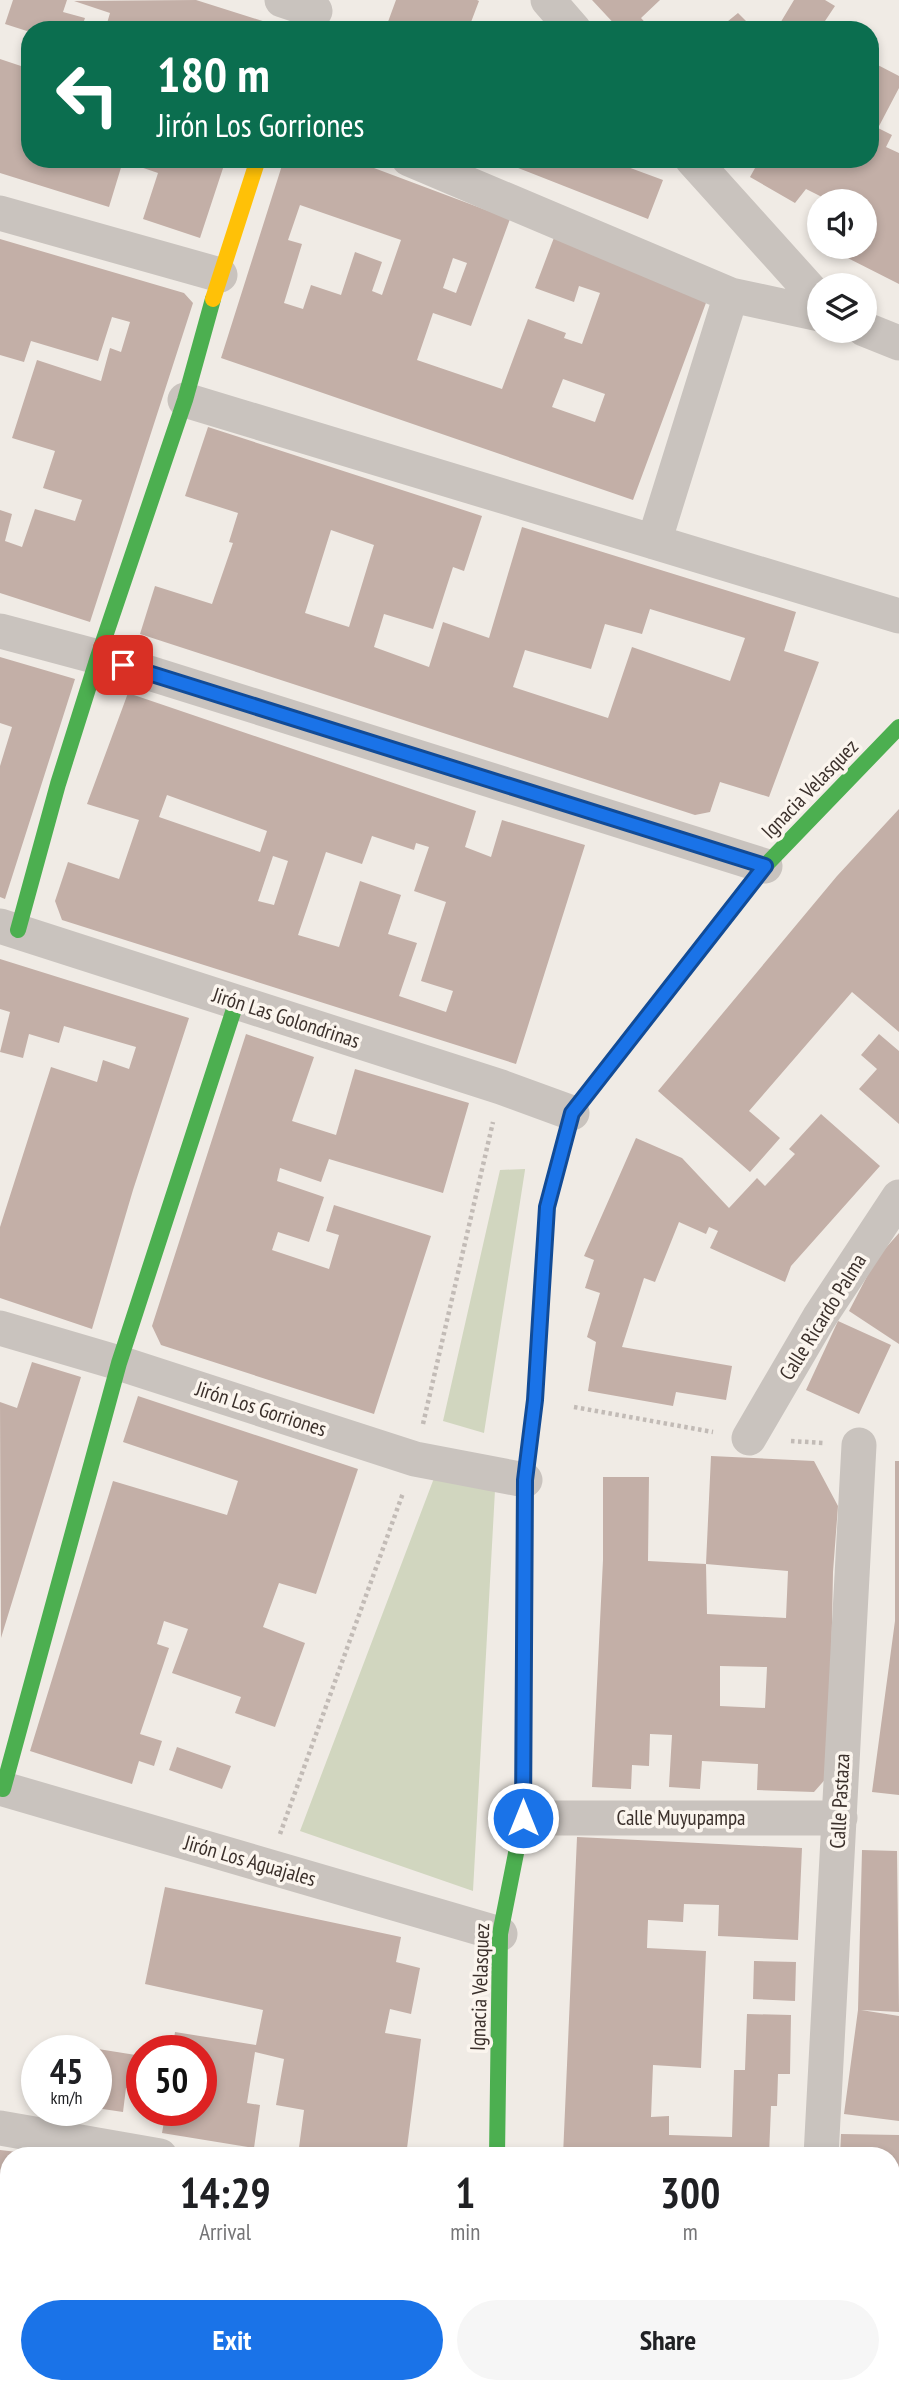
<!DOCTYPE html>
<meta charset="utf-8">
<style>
:root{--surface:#fff;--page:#f6f6f6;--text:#202124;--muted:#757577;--accent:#1a73e8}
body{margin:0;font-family:"PT Sans Narrow",sans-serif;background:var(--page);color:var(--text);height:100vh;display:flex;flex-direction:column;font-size:26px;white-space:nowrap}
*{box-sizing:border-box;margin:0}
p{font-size:23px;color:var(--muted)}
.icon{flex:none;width:38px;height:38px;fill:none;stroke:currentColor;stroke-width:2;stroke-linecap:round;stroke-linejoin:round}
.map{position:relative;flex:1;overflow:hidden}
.details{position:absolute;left:0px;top:2147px;width:900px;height:247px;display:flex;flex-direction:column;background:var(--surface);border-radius:28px 28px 0 0;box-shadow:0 4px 10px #0003}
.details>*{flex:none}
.guide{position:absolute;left:21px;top:21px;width:858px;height:147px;border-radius:28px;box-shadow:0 4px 10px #0003;background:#0b6e4f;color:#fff;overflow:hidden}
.tools{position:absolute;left:807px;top:189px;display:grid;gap:14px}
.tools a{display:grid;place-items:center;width:70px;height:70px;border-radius:50%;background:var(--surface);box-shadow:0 4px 10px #0003;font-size:35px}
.speed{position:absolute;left:21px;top:2035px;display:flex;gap:14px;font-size:35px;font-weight:700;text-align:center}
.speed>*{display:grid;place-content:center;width:91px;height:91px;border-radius:50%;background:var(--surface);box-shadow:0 4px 10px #0003;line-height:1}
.speed small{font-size:18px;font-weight:400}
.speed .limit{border:10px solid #d22;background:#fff;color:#111}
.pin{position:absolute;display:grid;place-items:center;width:60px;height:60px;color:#fff;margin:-30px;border-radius:14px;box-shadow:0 4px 10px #0006}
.me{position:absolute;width:77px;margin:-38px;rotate:0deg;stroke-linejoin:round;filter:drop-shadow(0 0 5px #0008)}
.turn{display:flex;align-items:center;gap:24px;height:147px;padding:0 21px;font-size:32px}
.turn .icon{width:91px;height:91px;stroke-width:2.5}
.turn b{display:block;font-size:49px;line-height:60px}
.eta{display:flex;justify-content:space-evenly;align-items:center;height:119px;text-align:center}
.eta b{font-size:42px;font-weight:800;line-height:49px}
.action{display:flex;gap:14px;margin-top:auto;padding:14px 21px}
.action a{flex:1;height:80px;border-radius:42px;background:var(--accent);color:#fff;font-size:28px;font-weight:800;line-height:80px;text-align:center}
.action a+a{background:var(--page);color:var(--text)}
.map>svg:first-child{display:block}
.green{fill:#d1d6bf}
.building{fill:#c3afa7;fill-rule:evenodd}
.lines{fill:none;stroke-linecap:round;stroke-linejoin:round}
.path{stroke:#c2bbb6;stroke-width:4.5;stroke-dasharray:3.5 3.5;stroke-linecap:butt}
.street{stroke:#c9c3be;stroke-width:35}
.fast{stroke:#4caf50;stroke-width:16}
.slow{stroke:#ffc107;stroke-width:16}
.route-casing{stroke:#114b97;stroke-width:18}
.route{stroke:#1a73e8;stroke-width:12}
.labels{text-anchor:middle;stroke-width:7;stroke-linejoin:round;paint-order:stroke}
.street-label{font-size:21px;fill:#3b302b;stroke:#fbf5ee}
</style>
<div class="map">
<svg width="899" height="2393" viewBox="0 0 899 2393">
<rect width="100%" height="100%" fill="#f0ebe5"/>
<!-- green -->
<path class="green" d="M525,1169V1170L484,1433L443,1421L500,1170Z
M439,1465L496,1472L473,1891L300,1831Z"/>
<!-- building -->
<path class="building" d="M13,0H67L63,12L85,18L81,30H30V32L5,24Z
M196,0L272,24L270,30H105L110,13L74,1Z
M396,0H477L479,1L468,30H385Z
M592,0H660L641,18L652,30H620Z
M794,0H825L835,6L819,30H776Z
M738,13L755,30H717Z
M30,52V159H226L200,238L143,219L158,173L123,161L109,207L0,173V59L24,67Z
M872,62L899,76V88L878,128L892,135L886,147L899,153V284L826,247H864V201H830L806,189L795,203L750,177L760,159H870V66Z
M284,159H350L510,219L471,326L433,313L417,360L502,389L528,319L566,333L564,338L582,344L600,293L579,286L574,302L535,288L555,235L710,292L633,500L221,358ZM300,205L401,240L382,295L372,291L382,262L355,252L341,295L311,285L303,309L284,303L302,244L288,240ZM453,258L467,263L456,293L443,288ZM563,379L605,394L595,422L552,407Z
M495,159H580L593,165L596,159H606L663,180L648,219Z
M0,239L184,293L193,303L90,622L0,593V510L12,514L5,541L22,547L35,509L75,521L82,500L43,488L55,451L12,438L37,360L101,381L110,348L121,352L130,322L112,317L98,361L31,341L24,362L0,355Z
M208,427L482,516L464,571L453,567L433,629L384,614L374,647L429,667L443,622L489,638L522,527L796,612L784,651L819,662L769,797L720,782L710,812L695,815L140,634L155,586L212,604L233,543L229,542L238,513L185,496ZM331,530L374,545L349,627L305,613ZM650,609L745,638L730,681L632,647L608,718L513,687L525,650L591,669L605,624L642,634Z
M0,657L75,679L5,899L0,897V766L12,727L0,723Z
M128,693L476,811L465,847L491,857L502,820L585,845L516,1064L62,920L55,901L68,862L119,879L139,820L87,804ZM167,795L267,831L260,852L159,817ZM372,836L414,850L416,843L429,847L414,891L446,902L421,981L453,991L446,1012L399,996L417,943L388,934L401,895L360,881L339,947L298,935L326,852L362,864ZM273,856L288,861L274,905L258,901Z
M899,809V1032L852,992L749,1111L780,1138L750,1172L658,1091L837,876Z
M0,959L189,1018L133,1190L92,1329L0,1298V1227L51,1067L97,1082L103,1060L129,1069L136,1047L64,1026L59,1043L29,1034L23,1058L0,1052L10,1012L0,1009Z
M246,1034L314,1057L292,1121L336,1135L355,1069L469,1103L443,1193L329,1159L321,1182L280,1168L277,1181L324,1197L309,1242L278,1232L272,1250L329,1269L339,1235L326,1231L334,1205L431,1236L374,1414L161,1345L152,1326Z
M879,1034L899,1051V1124L859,1089L877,1069L861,1055Z
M821,1114L880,1166L791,1266L785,1282L710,1248L718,1231L709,1227L706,1234L679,1222L655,1282L644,1278L622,1347L732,1366L726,1400L676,1392L673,1406L588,1391L596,1342L587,1337L600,1293L585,1288L594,1260L584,1256L636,1138L682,1158L729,1208L757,1178L765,1186L795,1154L789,1149Z
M899,1233V1344L849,1311L876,1259Z
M838,1321L891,1345L859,1414L806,1390Z
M32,1362L81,1377L1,1638L0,1402L17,1408Z
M138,1396L358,1469L316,1594L279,1583L263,1627L305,1643L275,1727L235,1713L241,1697L172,1673L188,1629L164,1621L157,1644L169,1648L140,1734L162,1741L154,1766L139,1761L132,1784L30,1751L113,1481L227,1515L238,1481L123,1442Z
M711,1456L814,1461L838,1506L833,1572L829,1775L814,1792L757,1790L758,1764L702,1761L700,1789L669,1787L672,1735L650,1734L649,1766L632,1765L631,1789L592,1787L603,1560V1477H649L648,1561L706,1564L707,1614L786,1618L788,1571L706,1564ZM720,1666L767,1667L765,1708L720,1706Z
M895,1461H899V1795L872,1792L895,1621Z
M177,1747L231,1766L222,1789L169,1770Z
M577,1837L802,1848L798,1940L718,1936L719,1905L684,1904L683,1922L648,1920L647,1948L706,1951L701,2068L653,2065L651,2117L669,2116V2135L732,2137L734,2070H745L747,2014L791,2015L790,2074H778L777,2106H771L769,2156H563Z
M862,1850L897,1851L899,2012L861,2010L899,2016V2121L844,2114L858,2010Z
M165,1887L401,1937L396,1962L420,1968L411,2014L390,2009L385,2033L421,2039L406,2156L298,2155L304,2110L276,2105L284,2059L255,2052L247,2103L260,2105L254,2148L162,2133L166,2110H201V2051H172L175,2032L256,2045L263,2010L145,1984Z
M754,1961L796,1962L795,2001L753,1999Z
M98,2049L142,2056V2091L126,2088L123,2112L96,2108Z
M841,2134L899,2135V2185H891V2156H840Z
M0,2150L35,2154L9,2156V2293L0,2292Z
M891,2236H899V2393H846L845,2385H891Z
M73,2385H210L209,2393H72Z
M567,2385H791V2393H567Z"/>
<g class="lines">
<!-- path -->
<path class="path" d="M574,1407L713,1432
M423,1424L493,1122
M791,1441L824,1443
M280,1834L403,1493"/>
<!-- street -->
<path class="street" d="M282,0L315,11
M548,0L574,30
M409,159L731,295L819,314
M692,159L819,300
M0,213L220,275
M864,329L899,343
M185,400L899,616
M654,542L731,295
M0,631L98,657L765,866
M0,926L501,1087L572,1113
M0,1328L119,1363L415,1459L525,1480
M749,1438L819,1318L899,1197
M0,1788L500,1934
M523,1818H840
M0,2128L160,2156
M821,2156L859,1445
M891,2216H899
M0,2309L9,2310
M810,2393V2385"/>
<!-- fast -->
<path class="fast" d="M18,930L58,784L98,657L185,400L213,299
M593,1086L765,866L899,727
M3,1789L119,1363L236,1003
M497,2156L500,1934L523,1818L525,1480L535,1400L541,1299
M481,2393L482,2385"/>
<!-- slow -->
<path class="slow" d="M213,299L258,159
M541,1299L547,1207L572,1113L593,1086"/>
</g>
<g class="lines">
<defs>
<path id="route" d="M123,665L765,866L572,1113L547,1207L535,1400L525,1480L523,1818"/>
</defs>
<!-- route casing -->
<use href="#route" class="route-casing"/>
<!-- route -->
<use href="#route" class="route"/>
</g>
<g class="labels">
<!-- street labels -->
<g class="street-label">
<text transform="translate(810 789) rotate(-46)" y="7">Ignacia Velasquez</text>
<text transform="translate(286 1018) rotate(18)" y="7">Jirón Las Golondrinas</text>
<text transform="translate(823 1317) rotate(-58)" y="7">Calle Ricardo Palma</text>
<text transform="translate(261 1409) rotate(18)" y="7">Jirón Los Gorriones</text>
<text transform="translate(840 1801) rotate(-87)" y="7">Calle Pastaza</text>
<text x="681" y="1825">Calle Muyupampa</text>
<text transform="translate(250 1861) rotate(16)" y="7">Jirón Los Aguajales</text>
<text transform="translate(480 1987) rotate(-88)" y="7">Ignacia Velasquez</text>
</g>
</g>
</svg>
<div class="tools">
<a><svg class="icon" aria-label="sound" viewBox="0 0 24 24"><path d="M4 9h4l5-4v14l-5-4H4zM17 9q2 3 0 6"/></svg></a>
<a><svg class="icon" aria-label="layers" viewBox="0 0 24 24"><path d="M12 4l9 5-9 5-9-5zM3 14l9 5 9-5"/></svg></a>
</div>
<div class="speed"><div>45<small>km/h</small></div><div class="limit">50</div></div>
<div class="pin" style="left:123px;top:665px;background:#d93025"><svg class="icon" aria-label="arrive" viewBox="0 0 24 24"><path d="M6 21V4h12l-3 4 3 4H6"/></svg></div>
<svg class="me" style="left:523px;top:1818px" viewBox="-20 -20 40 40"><circle r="17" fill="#1a73e8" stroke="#fff" stroke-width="3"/><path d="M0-11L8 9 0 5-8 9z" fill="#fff"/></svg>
<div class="guide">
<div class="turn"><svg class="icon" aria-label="left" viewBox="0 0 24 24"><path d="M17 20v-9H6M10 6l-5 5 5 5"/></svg><div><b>180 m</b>Jirón Los Gorriones</div></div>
</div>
<section class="details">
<div class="eta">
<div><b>14:29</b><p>Arrival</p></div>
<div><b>1</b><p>min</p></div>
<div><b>300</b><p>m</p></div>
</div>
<div class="action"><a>Exit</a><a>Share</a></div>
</section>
</div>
